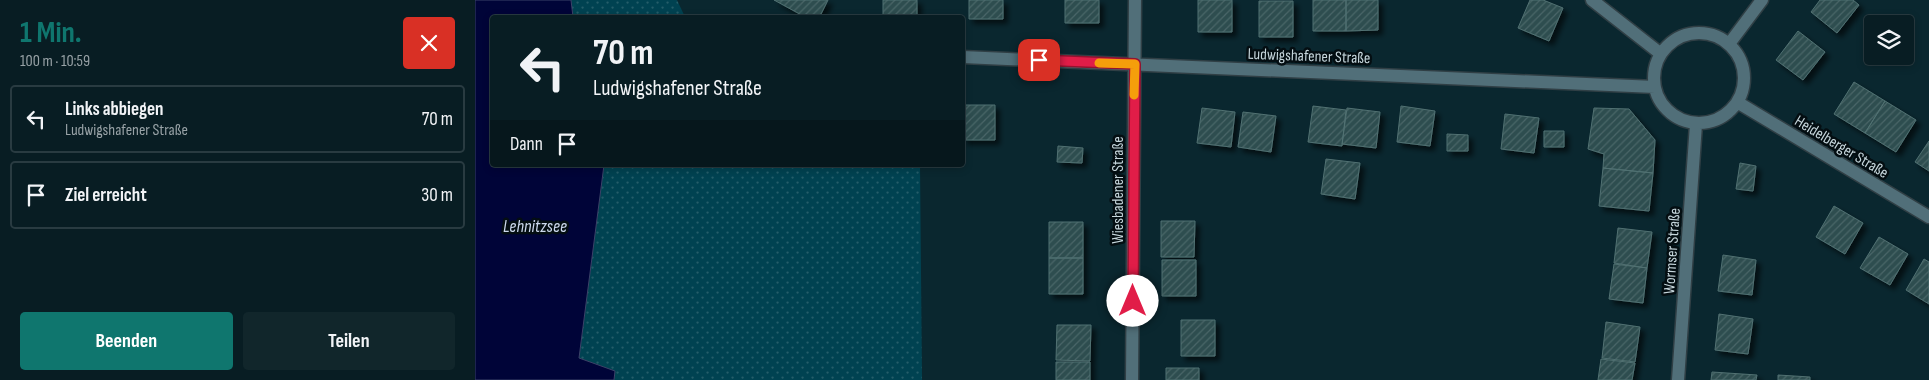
<!DOCTYPE html>
<html lang="de">
<meta charset="utf-8">
<style>
:root{--surface:#081d23;--page:#11262b;--text:#f1f3f6;--muted:#98a2a6;--line:#293b41;--accent:#0f766e}
body{margin:0;font-family:"Sofia Sans Condensed",sans-serif;background:var(--page);color:var(--text);height:100vh;display:flex;flex-direction:column;font-size:19px;white-space:nowrap}
*{box-sizing:border-box;margin:0}
p{font-size:16px;color:var(--muted)}
.icon{flex:none;width:28px;height:28px;fill:none;stroke:currentColor;stroke-width:2;stroke-linecap:round;stroke-linejoin:round}
.map{position:relative;flex:1;overflow:hidden}
.drawer{display:flex;flex-direction:column;background:var(--surface);width:475px}
.drawer>*{flex:none}
.banner{position:absolute;left:15px;top:15px;width:475px;height:152px;border-radius:5px;box-shadow:0 2px 8px #0003,0 0 0 1px var(--line);background:#081d23;color:var(--text);overflow:hidden}
.buttons{position:absolute;left:1389px;top:15px;display:grid;gap:10px}
.buttons a{display:grid;place-items:center;width:50px;height:50px;border-radius:5px;background:var(--surface);box-shadow:0 2px 8px #0003,0 0 0 1px var(--line);font-size:25px}
.pin{position:absolute;display:grid;place-items:center;width:42px;height:42px;color:#fff;margin:-21px;border-radius:10px;box-shadow:0 2px 8px #0006}
.me{position:absolute;width:55px;margin:-28px;rotate:0deg;stroke-linejoin:round;filter:drop-shadow(0 0 4px #0008)}
.turn{display:flex;align-items:center;gap:18px;height:105px;padding:0 20px;font-size:22px}
.turn .icon{width:65px;height:65px;stroke-width:2.5}
.turn b{display:block;font-size:35px;line-height:42px}
.then{display:flex;align-items:center;height:48px;padding:0 20px;background:#0003;gap:10px;font-size:19px}
.round{display:grid;place-items:center;flex:none;width:52px;height:52px;border-radius:5px;background:var(--page)}
.headline{display:flex;align-items:center;justify-content:space-between;height:85px;padding:0 20px}
h1{font-size:30px;font-weight:700;line-height:38px;color:var(--accent)}
.action{display:flex;gap:10px;margin-top:auto;padding:10px 20px}
.action a{flex:1;height:58px;border-radius:5px;background:var(--accent);color:#fff;font-size:20px;font-weight:700;line-height:58px;text-align:center}
.action a+a{background:var(--page);color:var(--text)}
ul{padding:0;list-style:none}
li{display:flex;align-items:center;gap:15px;height:68px;margin:0 10px 8px;padding:0 10px;border:2px solid var(--line);border-radius:5px}
li div{flex:1}
li b{display:block;font-size:19px}
li em{font-style:normal}
main{display:flex;flex:1;min-height:0}
.map>svg:first-child{display:block}
.grass{fill:url(#grass-dots)}
.water{fill:#000438;stroke:#3b4369}
.building{fill:url(#building-hatch);stroke:#517172;filter:url(#shadow)}
.lines{fill:none;stroke-linecap:round;stroke-linejoin:round}
.minor-casing{stroke:#303f45;stroke-width:15}
.minor{stroke:#516f79;stroke-width:12}
.route-casing{stroke:#92132f;stroke-width:12}
.route{stroke:#e11d48;stroke-width:9}
.slow{stroke:#f59e0b;stroke-width:9}
.labels{text-anchor:middle;stroke-width:5;stroke-linejoin:round;paint-order:stroke}
.street-label{font-size:16px;fill:#c6d6dc;stroke:#040e12}
.water-label{font-size:18px;font-style:italic;fill:#ccd8ed;stroke:#040e12}
</style>
<main>
<section class="drawer">
<div class="headline"><div><h1>1 Min.</h1><p>100 m · 10:59</p></div><a class="round" style="background:#d93025;color:#fff"><svg class="icon" aria-label="close" viewBox="0 0 24 24"><path d="M6 6l12 12M18 6L6 18"/></svg></a></div>
<ul>
<li><svg class="icon" aria-label="left" viewBox="0 0 24 24"><path d="M17 20v-9H6M10 6l-5 5 5 5"/></svg><div><b>Links abbiegen</b><p>Ludwigshafener Straße</p></div><em>70 m</em></li>
<li><svg class="icon" aria-label="arrive" viewBox="0 0 24 24"><path d="M6 21V4h12l-3 4 3 4H6"/></svg><div><b>Ziel erreicht</b></div><em>30 m</em></li>
</ul>
<div class="action"><a>Beenden</a><a>Teilen</a></div>
</section>
<div class="map">
<svg width="1454" height="380" viewBox="0 0 1454 380">
<defs>
<pattern id="grass-dots" width="8" height="8" patternUnits="userSpaceOnUse" patternTransform="scale(1.25)"><rect width="8" height="8" fill="#004251"/><path d="M2 2h.1M6 6h.1" fill="none" stroke="#245d69" stroke-width="1.8" stroke-linecap="round"/></pattern>
<pattern id="building-hatch" width="6" height="6" patternUnits="userSpaceOnUse" patternTransform="scale(1.25)"><rect width="6" height="6" fill="#2d4d4f"/><path d="M-1 1l2-2M0 6l6-6M5 7l2-2" fill="none" stroke="#4a6668"/></pattern>
<filter id="shadow"><feDropShadow dx="4.5" dy="4.5" stdDeviation="2.5" flood-color="#0009"/></filter>
</defs>
<rect width="100%" height="100%" fill="#0a272f"/>
<!-- grass -->
<path class="grass" d="M96,0H202L210,17H98Z
M129,165H445L447,380H139L140,371L104,358Z"/>
<!-- water -->
<path class="water" d="M0,0H96L98,17L18,18V165H129L104,358L140,371L139,380H0Z"/>
<!-- building -->
<path class="building" d="M299,0H353L344,18H332Z
M408,0H442V18H408Z
M494,0H528V19H494Z
M590,0H624V23H590Z
M723,0H757V32H723Z
M838,0H871V31H838Z
M871,0H903V30L871,31Z
M1055,0H1068L1088,8L1074,41L1043,28Z
M1345,0H1378L1384,5L1362,33L1336,12Z
M784,1H818V37H784Z
M1323,31L1350,52L1328,80L1301,60Z
M1379,82L1410,101L1390,133L1359,114Z
M1410,101L1441,120L1421,152L1390,133Z
M488,105H520V140H488Z
M838,106L871,110L867,146L833,142Z
M926,106L960,111L955,146L922,142Z
M727,108L760,112L756,147L722,143Z
M872,108L905,112L901,148L867,144Z
M1119,108L1154,109L1180,140L1178,173L1128,168L1129,154L1113,149Z
M768,112L801,116L796,152L763,147Z
M1030,114L1064,118L1059,153L1026,149Z
M1069,131H1089V147H1069Z
M972,134L993,135V151H972Z
M1454,141V171L1440,162Z
M583,146L608,148L607,163L582,162Z
M851,159L885,163L880,199L846,194Z
M1265,163L1281,166L1278,191L1261,189Z
M1128,168L1178,173L1174,211L1124,206Z
M1359,206L1388,223L1370,254L1341,237Z
M686,221H720L719,257H686Z
M574,222H608V258H574Z
M1143,228L1177,232L1172,268L1139,263Z
M1404,237L1433,254L1415,285L1385,268Z
M1248,255L1281,260L1277,295L1243,291Z
M574,258H608V294H574Z
M1449,259L1454,262V304L1431,290Z
M687,260H721V296H687Z
M1139,264L1172,268L1168,303L1134,299Z
M1244,314L1278,319L1273,354L1240,350Z
M706,320H740V356H706Z
M1131,322L1165,327L1160,362L1127,358Z
M582,325H616L615,361L581,360Z
M1126,359L1160,363L1157,380H1123Z
M581,362H615V380H581Z
M691,368H724V380H691Z
M1237,372L1282,375L1281,380H1236Z
M1303,375L1335,377V380H1303Z"/>
<g class="lines">
<defs>
<path id="minor" d="M1117,0L1186,54
M1179 78a45 45 0 1 1 90 0a45 45 0 1 1-90 0Z
M1254,44L1287,0
M488,57L1180,87
M1262,102L1454,217
M657,380L660,0
M1203,380L1221,124"/>
</defs>
<!-- minor casing -->
<use href="#minor" class="minor-casing"/>
<!-- minor -->
<use href="#minor" class="minor"/>
</g>
<g class="lines">
<defs>
<path id="route" d="M564,60L660,64L658,301"/>
</defs>
<!-- route casing -->
<use href="#route" class="route-casing"/>
<!-- route -->
<use href="#route" class="route"/>
<!-- slow -->
<path class="slow" d="M624,63L660,64L659,95"/>
</g>
<g class="labels">
<!-- street labels -->
<g class="street-label">
<text transform="translate(834 55) rotate(2)" y="6">Ludwigshafener Straße</text>
<text transform="translate(1367 146) rotate(31)" y="6">Heidelberger Straße</text>
<text transform="translate(642 190) rotate(-90)" y="6">Wiesbadener Straße</text>
<text transform="translate(1196 251) rotate(-86)" y="6">Wormser Straße</text>
</g>
<!-- water labels -->
<g class="water-label">
<text x="60" y="232">Lehnitzsee</text>
</g>
</g>
</svg>
<div class="buttons">
<a><svg class="icon" aria-label="layers" viewBox="0 0 24 24"><path d="M12 4l9 5-9 5-9-5zM3 14l9 5 9-5"/></svg></a>
</div>
<div class="pin" style="left:564px;top:60px;background:#d93025"><svg class="icon" aria-label="arrive" viewBox="0 0 24 24"><path d="M6 21V4h12l-3 4 3 4H6"/></svg></div>
<svg class="me" style="left:658px;top:301px" viewBox="-20 -20 40 40"><circle r="19" fill="#fff"/><path d="M0-13L10 11 0 6-10 11z" fill="#e11d48"/></svg>
<div class="banner">
<div class="turn"><svg class="icon" aria-label="left" viewBox="0 0 24 24"><path d="M17 20v-9H6M10 6l-5 5 5 5"/></svg><div><b>70 m</b>Ludwigshafener Straße</div></div>
<div class="then">Dann<svg class="icon" aria-label="arrive" viewBox="0 0 24 24"><path d="M6 21V4h12l-3 4 3 4H6"/></svg></div>
</div>
</div>
</main>
